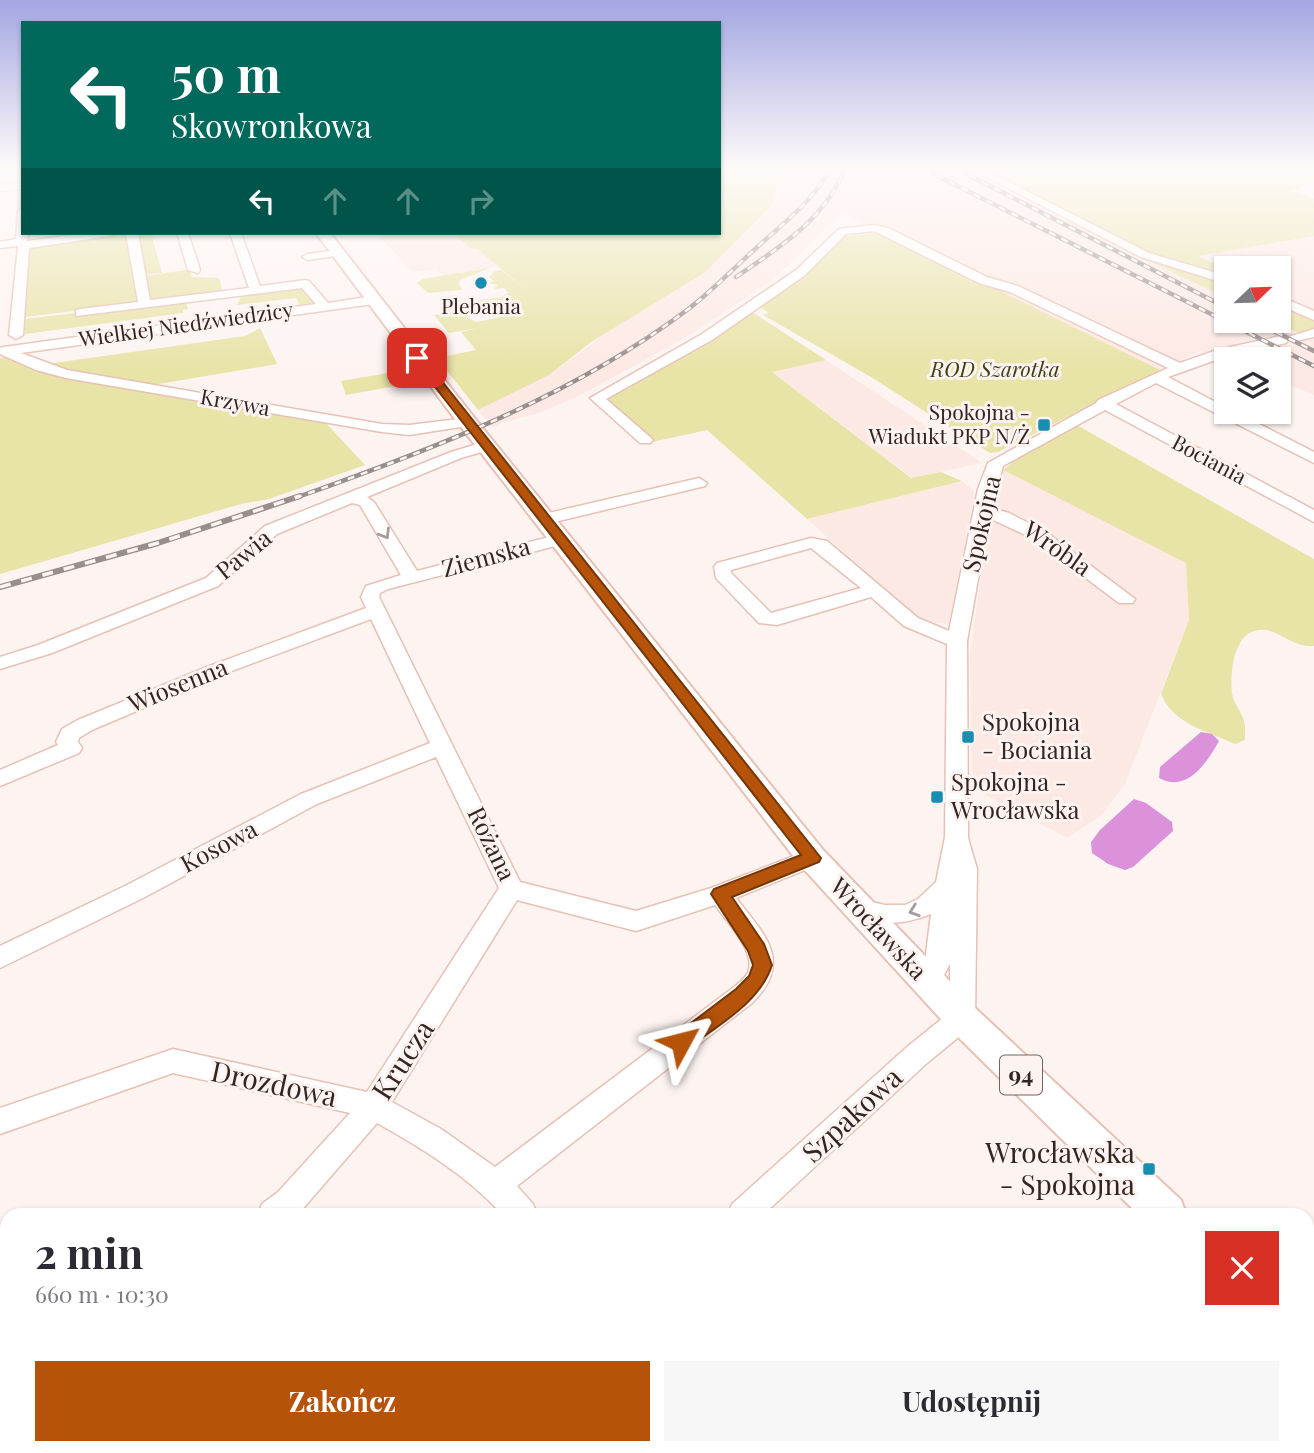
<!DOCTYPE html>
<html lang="pl">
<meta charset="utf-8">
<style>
:root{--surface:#fff;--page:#f7f7f7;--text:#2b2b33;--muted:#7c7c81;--accent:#b45309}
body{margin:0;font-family:"Playfair Display",serif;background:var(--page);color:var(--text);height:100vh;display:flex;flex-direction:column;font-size:26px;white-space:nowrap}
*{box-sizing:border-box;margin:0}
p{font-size:23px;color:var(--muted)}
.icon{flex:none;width:38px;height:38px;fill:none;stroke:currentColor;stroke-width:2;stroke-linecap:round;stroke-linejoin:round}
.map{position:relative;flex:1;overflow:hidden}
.panel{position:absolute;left:0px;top:1208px;width:1314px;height:247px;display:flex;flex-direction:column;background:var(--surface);border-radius:21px 21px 0 0;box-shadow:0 2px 5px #0004}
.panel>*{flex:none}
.banner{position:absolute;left:21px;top:21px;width:700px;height:214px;border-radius:0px;box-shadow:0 2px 5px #0004;background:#00695c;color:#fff;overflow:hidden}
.needle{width:46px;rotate:67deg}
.fabs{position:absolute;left:1214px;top:256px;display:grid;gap:14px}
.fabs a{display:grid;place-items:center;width:77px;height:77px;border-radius:0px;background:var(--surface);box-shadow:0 2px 5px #0004;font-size:35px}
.pin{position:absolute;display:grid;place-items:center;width:60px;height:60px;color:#fff;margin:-30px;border-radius:14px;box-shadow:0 4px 10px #0006}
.me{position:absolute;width:77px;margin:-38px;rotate:52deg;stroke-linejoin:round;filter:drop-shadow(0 0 5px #0008)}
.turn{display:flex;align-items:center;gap:24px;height:147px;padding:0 35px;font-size:32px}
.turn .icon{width:91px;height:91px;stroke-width:2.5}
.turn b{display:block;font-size:49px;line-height:60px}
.lanes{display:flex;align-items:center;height:66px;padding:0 35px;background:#0003;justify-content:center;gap:35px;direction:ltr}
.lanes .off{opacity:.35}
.round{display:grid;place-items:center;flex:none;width:74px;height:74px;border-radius:0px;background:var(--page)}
.summary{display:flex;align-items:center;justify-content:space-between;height:119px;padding:0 35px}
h1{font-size:42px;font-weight:700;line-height:52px}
.cta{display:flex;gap:14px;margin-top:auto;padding:14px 35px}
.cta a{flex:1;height:80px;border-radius:0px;background:var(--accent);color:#fff;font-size:28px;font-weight:700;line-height:80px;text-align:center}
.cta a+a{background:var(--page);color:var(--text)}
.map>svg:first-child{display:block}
.built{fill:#fde9e4}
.green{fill:#e8e3a6}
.water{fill:#db92da}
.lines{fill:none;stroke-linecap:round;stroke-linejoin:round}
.minor-casing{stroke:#e8c0b5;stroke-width:3}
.major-casing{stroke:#e8c0b5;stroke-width:4}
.minor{fill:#fff;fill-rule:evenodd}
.major{fill:#fff;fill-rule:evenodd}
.rail-far1-casing{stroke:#9a8e8b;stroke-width:4.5}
.rail-casing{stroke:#9a8e8b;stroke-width:6}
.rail-far1{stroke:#fdf4f2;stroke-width:2.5;stroke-dasharray:7;stroke-linecap:butt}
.rail{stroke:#fdf4f2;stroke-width:3.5;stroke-dasharray:11;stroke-linecap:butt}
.oneway{stroke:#a49d9b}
.route{fill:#b45309;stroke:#753606;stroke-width:2}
.poi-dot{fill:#178db0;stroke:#fdf4f2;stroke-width:2.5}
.labels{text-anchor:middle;stroke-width:6;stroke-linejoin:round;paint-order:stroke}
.far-poi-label{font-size:21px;fill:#342521;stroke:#fdf4f2}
.far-street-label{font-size:21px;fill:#342521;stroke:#fdf4f2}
.far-park-label{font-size:21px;font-style:italic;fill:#433f12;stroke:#fdf4f2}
.shield{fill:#fdf4f2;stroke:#706360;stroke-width:2}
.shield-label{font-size:23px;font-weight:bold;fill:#342521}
.street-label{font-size:24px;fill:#342521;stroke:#fdf4f2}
.poi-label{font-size:24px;fill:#342521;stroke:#fdf4f2;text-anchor:start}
.near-street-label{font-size:28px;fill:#342521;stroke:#fdf4f2}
.near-poi-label{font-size:28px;fill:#342521;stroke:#fdf4f2;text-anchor:end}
</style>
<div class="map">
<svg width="1314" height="1453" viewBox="0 0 1314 1453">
<rect width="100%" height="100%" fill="#fdf4f2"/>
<!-- built -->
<path class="built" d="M782,169H973L1131,252L1227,295V320H1279L1314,335V395L1279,381V359L1227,360L1200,351L1160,370L842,213L774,279L690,335L581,395L539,413L501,423L493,428L478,410L549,375L593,343L781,179Z
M377,233H453L471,249L477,248L499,266L444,276L437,269L412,272Z
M1314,236V310L1279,294V268L1227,270L1196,256Z
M826,360L982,463L912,478L771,371Z
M1003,470L1186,563L1189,620L1125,784L1101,816L1067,838L972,788L970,655L982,568L996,491Z
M962,481L975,492L949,624L936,623L914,616L807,519Z"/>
<!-- green -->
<path class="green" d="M719,169H782L772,205L704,273L591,342L549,375L478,410L437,358L476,350L461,332L478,328L449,333L434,315L452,312L477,322L509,315L510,313C490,298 488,309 473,301L502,297L508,293L504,288L494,289L498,285L489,283L494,281L489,277L495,271L501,270L529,292L477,249H471L453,233H719Z
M979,169H1288L1314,175V181L1292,191L1314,198V236L1198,256L1227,270V279L1150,255Z
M881,232L1160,370L998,452L990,453L871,377L763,315L769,313L760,307L796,282L841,237Z
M127,233L139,303L25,317L29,245Z
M135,233H151L162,273L141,275Z
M1139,256L1227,281V298L1151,262Z
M490,268L460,280L458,283L462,289L460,290L428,293L417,283L423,279Z
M186,270L190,271L192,277L219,278L222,288L220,291H223L149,301L144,276Z
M295,287L305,288L317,303L300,306L296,298L237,305L242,295Z
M186,302L188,309L183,310V313L25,334V319L75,313L76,317Z
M1279,302L1314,319V330L1299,333L1273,320H1279Z
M752,312L826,360L772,372L911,478L941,472L962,481L807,519L707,430L652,442L608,400L607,397Z
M260,328L277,364L147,386L94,377L47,364L245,336Z
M9,356L45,370L264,410L267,414L275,412L323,420L365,465L269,499L241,504L0,574V358Z
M406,370L417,382L346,395L341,381Z
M1075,424L1314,559V646C1291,648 1279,628 1259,630C1233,632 1230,674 1232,693C1233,702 1240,710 1243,718C1246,725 1245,733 1245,740L1235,744C1207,731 1173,724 1161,694L1189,620L1186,563L1003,470L1030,449Z"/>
<!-- water -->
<path class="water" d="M1201,732L1212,734L1219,741C1206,764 1187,793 1159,778L1160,767Z
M1134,799L1146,803L1172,822L1173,831L1133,867L1125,870L1108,864L1092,853L1091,842L1100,830Z"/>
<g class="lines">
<defs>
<path id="minor" d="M971,169H983L1149,253L1227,276V284L1141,257Z
M23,183V189L0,191V185Z
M23,208V233H29L27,241L88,233H116L110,236L29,248L23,335L16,339L9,335L18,246L0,248V242L16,239L18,211Z
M874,225L888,228L987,277L1018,286L1180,363L1217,350H1227V356L1168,377L1227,408V411H1234L1314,452V463L1156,383L1116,404L1314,510V522L1105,410L1003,466L991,508L1009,513L1046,532L1135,599L1133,603H1119L1034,539L989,518L967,641L968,838L977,869L975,1018L972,1026L927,1063L764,1214H728L732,1204L907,1047L949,1013L950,984L946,990L937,993L918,989L914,982L925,962L931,914C900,926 881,925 849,915L846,908L849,901L858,899L885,905H905L918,899L936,882L945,837L947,644L904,626L871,597L777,625L759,623L716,578L714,567L717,563L811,538L827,541L918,618L949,631L978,489L988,463L1096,403L1098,400L1168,368L1010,292L979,283L874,231L846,234L804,276L712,340L606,399L650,437L653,440L650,443H640L590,398L702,334L796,270L839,229ZM811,548L861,588L771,613L731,573V570ZM950,964V982L944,975Z
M126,233H138L150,300L249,288L230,233H241L260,286L305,280L309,281L328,303L373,296L379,300L373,304L21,353L67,370L382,424L409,425L467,418L474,422L467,426L409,435L382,432L66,378L36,370L0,354V348L4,347L316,304L302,288L76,316V310L80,309L138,302Z
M177,233H188L200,270L198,273L188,270Z
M337,250L341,251V255L308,260L302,257L308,254Z
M1279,296L1314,311V320L1279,305Z
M1314,329V337L1295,341L1288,337Z
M1281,336L1288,340L1286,343L1235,354L1228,350L1230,347Z
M487,441L495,446L492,449L461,458L367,497L374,502L417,571L561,534L570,539L567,543L388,589L380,593L379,597L520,882L636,911L711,888L804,852L812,849L820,852L824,858L820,864L736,898C765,935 794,962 752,1003L517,1186L533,1204L537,1214H502C467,1176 422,1148 377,1123L300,1212L297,1214H258L262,1204L278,1192L350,1113L173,1073L0,1134V1108L173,1049L367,1092L499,888L436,757L317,804L143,898L0,968V946L125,886L301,794L430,743L371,619L221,675L92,730L79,738L78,742L82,748L79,753L0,786V770L58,745L56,742L62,729L78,720L207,667L366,608L361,597L366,586L401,575L360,505L352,503L277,534L218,586L52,653L0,669V657L38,645L206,578L265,526L451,452ZM517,900L636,931L715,905C726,921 754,949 749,970C747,977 739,983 734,987L495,1167L441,1129L392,1102Z
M699,478L707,483L705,486L546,524L538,519L540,515Z
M1314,1251V1286L1307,1289V1254Z
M7,1375V1409L0,1412V1378Z
M472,1447H511L508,1453H469Z
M1222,1447H1258L1255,1453H1219Z"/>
<path id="major" d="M316,233H330L472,415L823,850L975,1008L1181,1200L1186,1214H1138L949,1028L801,866L458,423Z
M1307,1330L1314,1332V1380L1307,1378Z"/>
</defs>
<!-- minor casing -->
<use href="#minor" class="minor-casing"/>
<!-- major casing -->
<use href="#major" class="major-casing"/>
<!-- minor -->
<use href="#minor" class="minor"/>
<!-- major -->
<use href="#major" class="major"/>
<defs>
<path id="rail-far1" d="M924,169L1314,366
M957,169L1227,308
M736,277C780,247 824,220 845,169
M1251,320L1314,351
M295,498C431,450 571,397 687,310C711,292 732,270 754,250C782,224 812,203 830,169"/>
<path id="rail" d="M0,587L158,543L300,496"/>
</defs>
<!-- rail-far1 casing -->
<use href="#rail-far1" class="rail-far1-casing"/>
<!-- rail casing -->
<use href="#rail" class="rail-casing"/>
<!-- rail-far1 -->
<use href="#rail-far1" class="rail-far1"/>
<!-- rail -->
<use href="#rail" class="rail"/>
</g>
<!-- one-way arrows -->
<defs><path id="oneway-chevron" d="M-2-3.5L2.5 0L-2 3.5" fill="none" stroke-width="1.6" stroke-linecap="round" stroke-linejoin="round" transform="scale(1.75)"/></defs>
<g class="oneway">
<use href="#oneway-chevron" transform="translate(385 534) rotate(59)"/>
<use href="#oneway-chevron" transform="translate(914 911) rotate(161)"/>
</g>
<!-- sky -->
<linearGradient id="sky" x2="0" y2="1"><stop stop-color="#a3a6e2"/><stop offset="0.45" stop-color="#fefaf9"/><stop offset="1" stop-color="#fefaf9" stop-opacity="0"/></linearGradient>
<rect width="1314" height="372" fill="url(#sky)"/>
<!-- route -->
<path class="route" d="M414,355H421L821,858L819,862L732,897L764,944L772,965C760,1003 718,1025 688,1048L681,1051L674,1048L671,1042L674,1036L736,989L749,976L753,965L748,951L711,894L714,889L801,855L414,360Z"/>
<!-- markers -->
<g class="poi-dot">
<circle cx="481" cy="283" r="7"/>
<rect x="1037" y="418" width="14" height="14" rx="3.5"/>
<rect x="961" y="730" width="14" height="14" rx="3.5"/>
<rect x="930" y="790" width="14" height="14" rx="3.5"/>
<rect x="1142" y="1162" width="14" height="14" rx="3.5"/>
</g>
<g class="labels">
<!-- far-poi labels -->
<g class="far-poi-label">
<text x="481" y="314">Plebania</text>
<text x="1030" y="420" text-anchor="end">Spokojna -<tspan x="1030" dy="24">Wiadukt PKP N/Ż</tspan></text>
</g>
<!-- far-street labels -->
<g class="far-street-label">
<text transform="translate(186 325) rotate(-8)" y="7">Wielkiej Niedźwiedzicy</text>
<text transform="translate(235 403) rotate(10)" y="7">Krzywa</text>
<text transform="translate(1209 460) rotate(28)" y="7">Bociania</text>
</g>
<!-- far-park labels -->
<g class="far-park-label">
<text x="995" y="377">ROD Szarotka</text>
</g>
<!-- shield labels -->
<rect class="shield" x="1000" y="1055.5" width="42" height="39" rx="5"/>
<g class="shield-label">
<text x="1021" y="1083">94</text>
</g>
<!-- street labels -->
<g class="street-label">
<text transform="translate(982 524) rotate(-77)" y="8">Spokojna</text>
<text transform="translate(1057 549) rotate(35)" y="8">Wróbla</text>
<text transform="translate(244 555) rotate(-39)" y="8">Pawia</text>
<text transform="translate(486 558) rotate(-15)" y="8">Ziemska</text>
<text transform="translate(178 686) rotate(-22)" y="8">Wiosenna</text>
<text transform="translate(491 844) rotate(64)" y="8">Różana</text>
<text transform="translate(219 847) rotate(-28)" y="8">Kosowa</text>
<text transform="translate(878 929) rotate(47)" y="8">Wrocławska</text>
</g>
<!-- poi labels -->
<g class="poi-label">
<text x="982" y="731">Spokojna<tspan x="982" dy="28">- Bociania</tspan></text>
<text x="951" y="791">Spokojna -<tspan x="951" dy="28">Wrocławska</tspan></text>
</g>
<!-- near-street labels -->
<g class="near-street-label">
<text transform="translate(403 1060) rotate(-57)" y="10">Krucza</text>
<text transform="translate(274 1084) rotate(12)" y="10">Drozdowa</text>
<text transform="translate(852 1115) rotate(-43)" y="10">Szpakowa</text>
</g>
<!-- near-poi labels -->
<g class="near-poi-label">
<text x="1135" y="1163">Wrocławska<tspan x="1135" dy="32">- Spokojna</tspan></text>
</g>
</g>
</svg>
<div class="fabs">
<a><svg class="needle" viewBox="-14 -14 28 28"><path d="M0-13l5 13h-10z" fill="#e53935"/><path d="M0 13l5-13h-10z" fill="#7c7c81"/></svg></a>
<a><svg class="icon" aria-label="layers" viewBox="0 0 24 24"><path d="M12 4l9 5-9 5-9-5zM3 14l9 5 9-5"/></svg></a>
</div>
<div class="pin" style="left:417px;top:358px;background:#d93025"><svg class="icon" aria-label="arrive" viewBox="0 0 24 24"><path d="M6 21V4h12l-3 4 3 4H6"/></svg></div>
<svg class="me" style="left:681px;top:1042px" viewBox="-20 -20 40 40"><path d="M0-17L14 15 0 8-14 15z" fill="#b45309" stroke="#fff" stroke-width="4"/></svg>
<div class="banner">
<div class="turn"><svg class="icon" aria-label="left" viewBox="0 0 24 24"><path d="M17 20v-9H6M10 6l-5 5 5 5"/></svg><div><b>50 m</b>Skowronkowa</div></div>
<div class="lanes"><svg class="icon" aria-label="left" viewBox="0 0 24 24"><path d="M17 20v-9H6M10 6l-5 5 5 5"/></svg><svg class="icon off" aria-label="ahead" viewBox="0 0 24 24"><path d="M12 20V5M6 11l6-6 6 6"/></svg><svg class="icon off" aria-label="ahead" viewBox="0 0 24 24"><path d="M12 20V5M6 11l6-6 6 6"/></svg><svg class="icon off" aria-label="right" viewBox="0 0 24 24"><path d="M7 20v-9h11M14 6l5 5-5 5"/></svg></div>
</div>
<section class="panel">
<div class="summary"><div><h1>2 min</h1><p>660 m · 10:30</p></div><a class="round" style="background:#d93025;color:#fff"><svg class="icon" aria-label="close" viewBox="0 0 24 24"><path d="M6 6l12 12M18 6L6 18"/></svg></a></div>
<div class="cta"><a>Zakończ</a><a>Udostępnij</a></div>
</section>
</div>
